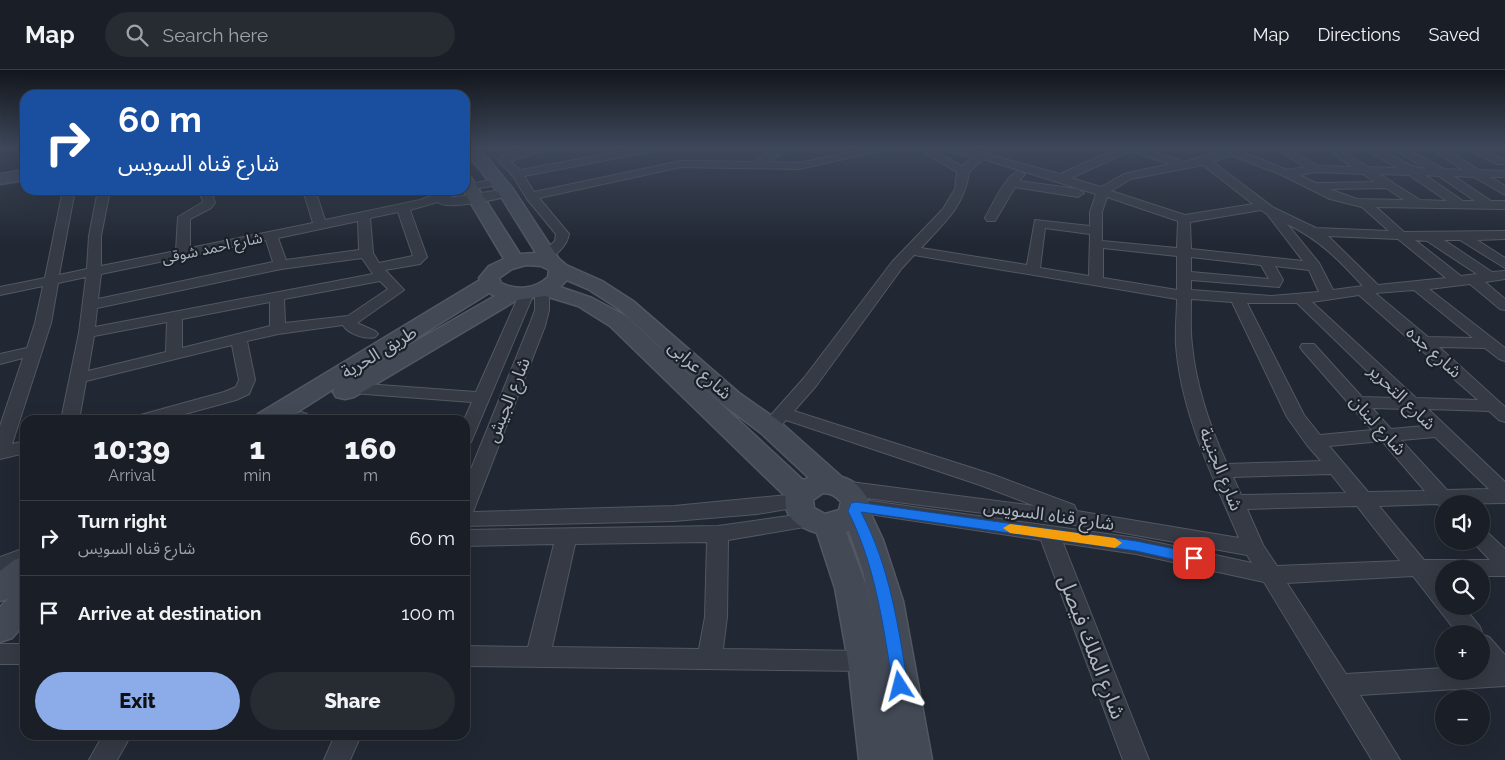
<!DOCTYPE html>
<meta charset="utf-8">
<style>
:root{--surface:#1a1e26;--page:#272b32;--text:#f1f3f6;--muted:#9fa2a7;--line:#383c43;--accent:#8cabe9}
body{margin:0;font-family:Raleway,"Noto Sans Arabic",sans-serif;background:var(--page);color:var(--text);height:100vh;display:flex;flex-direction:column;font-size:19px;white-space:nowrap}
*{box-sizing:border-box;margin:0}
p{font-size:16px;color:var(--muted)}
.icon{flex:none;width:28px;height:28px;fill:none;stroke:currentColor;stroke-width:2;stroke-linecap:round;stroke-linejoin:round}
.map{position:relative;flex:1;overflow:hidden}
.details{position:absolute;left:20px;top:345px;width:450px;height:325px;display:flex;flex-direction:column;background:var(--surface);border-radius:15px;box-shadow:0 5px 20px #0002,0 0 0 1px var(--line)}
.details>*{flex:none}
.top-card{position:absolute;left:20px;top:20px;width:450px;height:105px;border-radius:15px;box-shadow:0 5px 20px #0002,0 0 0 1px var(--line);background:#1a4fa0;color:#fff;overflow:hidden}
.controls{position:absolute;left:1435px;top:425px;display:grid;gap:10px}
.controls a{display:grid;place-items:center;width:55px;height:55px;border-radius:50%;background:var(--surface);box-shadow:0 5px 20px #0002,0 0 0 1px var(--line);font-size:25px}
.pin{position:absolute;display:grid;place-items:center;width:42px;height:42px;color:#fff;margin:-21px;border-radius:10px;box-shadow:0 2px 8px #0006}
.me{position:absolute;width:55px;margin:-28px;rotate:351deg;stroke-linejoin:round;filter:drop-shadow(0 0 4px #0008)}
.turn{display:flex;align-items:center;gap:18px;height:105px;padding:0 15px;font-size:22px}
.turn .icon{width:65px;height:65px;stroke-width:2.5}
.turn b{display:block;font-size:35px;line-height:42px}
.eta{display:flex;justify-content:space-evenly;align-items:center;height:85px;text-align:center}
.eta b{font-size:30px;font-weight:800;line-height:35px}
.action{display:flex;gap:10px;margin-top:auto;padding:10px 15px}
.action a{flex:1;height:58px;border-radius:30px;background:var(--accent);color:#111;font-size:20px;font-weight:800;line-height:58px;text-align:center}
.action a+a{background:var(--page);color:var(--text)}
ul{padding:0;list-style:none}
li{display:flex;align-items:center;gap:15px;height:75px;padding:0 15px;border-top:1px solid var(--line)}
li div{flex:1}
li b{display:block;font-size:19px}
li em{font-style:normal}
header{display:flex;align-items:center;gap:30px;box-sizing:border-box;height:70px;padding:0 25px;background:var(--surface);border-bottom:1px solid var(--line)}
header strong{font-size:24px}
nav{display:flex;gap:28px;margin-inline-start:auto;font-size:18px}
.search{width:350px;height:45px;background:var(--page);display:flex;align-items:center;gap:12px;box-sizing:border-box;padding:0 18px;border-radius:28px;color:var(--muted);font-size:19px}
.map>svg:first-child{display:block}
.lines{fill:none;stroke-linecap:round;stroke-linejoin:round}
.minor-casing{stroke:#525862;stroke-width:2}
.secondary-casing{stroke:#525862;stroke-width:3}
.minor{fill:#353a44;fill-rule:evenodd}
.secondary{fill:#434a56;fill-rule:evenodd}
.route{fill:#1a73e8;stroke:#114b97}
.slow{fill:#f59e0b}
.labels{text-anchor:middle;stroke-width:4.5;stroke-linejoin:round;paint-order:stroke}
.far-street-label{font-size:15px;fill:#afb5c1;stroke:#1a1f28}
.street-label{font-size:18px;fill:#afb5c1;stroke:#1a1f28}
.near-street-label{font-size:21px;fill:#afb5c1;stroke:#1a1f28}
</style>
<header>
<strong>Map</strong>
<div class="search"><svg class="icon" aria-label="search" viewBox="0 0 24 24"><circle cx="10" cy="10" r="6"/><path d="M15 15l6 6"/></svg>Search here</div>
<nav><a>Map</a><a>Directions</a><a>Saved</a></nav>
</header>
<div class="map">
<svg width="1505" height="690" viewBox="0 0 1505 690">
<rect width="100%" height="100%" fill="#222833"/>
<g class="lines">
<defs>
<path id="minor" d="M540,77H558L510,91L520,100L645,77L659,78L654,81L524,106L534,122L681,91L755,92C767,82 777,75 793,77L768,92L799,93L874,77H890L889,79L799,99L681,97L539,128L569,164C567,175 557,186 546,189L539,185L555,171L556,164L527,129L513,106L498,90L507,84Z
M914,77H926L962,96L973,87L938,79L937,77L965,78L1060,104L1121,77H1138L1184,92L1222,81L1215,77L1240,78V81L1287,100L1305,97L1273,77H1285L1318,96L1352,97L1324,77H1336L1368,97L1397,98L1361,77C1385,74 1402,98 1426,99L1390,77H1402L1444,99L1463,100L1429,77H1441L1479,100L1505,101V107H1490L1505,116V125L1474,107L1454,106L1491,131H1505V139L1376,137L1404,162L1505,161V169L1477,170L1505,188V198L1460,170H1444L1492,202L1505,201V209L1485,212L1505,229V240L1500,239L1470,214L1429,219L1505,278V291L1499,289L1485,278L1439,277L1505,337V352L1499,350L1489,341L1428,339L1505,412V433L1444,434V438L1437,434L1379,436L1424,490H1490L1472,471H1481V460L1488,463L1505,479V506H1481V499H1444V506H1437L1444,514V536H1463L1480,557L1483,565L1489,567L1505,585V616L1360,625L1400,690H1372L1264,512L1136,484L1063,473L1149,690H1123L1041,470L849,441L846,436L849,431L856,429L1136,468L1252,493L1247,485L1091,457L843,425L836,423L833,418L836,413L843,411L1035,436L980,415L786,350L776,361H764L761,357L764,353L804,308L892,192L943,139L955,119L957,102ZM1130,81L1170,94L1124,104L1101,117L1071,108ZM1231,85L1282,105L1330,129L1362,137L1389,161L1316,158L1274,138L1213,92ZM983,89L1096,124L1090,142V156L1035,150L1027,195L921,178C943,154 965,136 969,102ZM1203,95L1253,134L1185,145L1111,121L1131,109ZM1316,102L1363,104L1375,112L1316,113L1299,105ZM1379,104L1409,105L1447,131L1420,130ZM1425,105L1439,106L1475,131H1463ZM1386,118L1404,130L1357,129L1329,119ZM1107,127L1178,151L1177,178L1102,171V142ZM1261,140L1267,144L1303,191L1191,179L1190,152ZM1287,154C1320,170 1338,189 1363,216L1333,220L1319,193ZM1045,158L1090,164L1089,206L1040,198ZM1328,166L1398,169L1446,208L1378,215ZM1415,170L1427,171L1477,204L1461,206ZM1103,178L1177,186V220L1103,208ZM914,185L1177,229C1177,244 1175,260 1176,275C1181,343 1213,407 1239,468L1077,441L1074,435L994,405L794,341L816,316L902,198ZM1191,187L1261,195L1269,209L1191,202ZM1275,196L1309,200L1319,222L1271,226L1191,220V210L1279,217L1283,210ZM1414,220L1473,268L1428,267L1375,223ZM1359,225L1478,330L1416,328L1312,232ZM1191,229L1232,232L1287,347L1307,375L1321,391L1227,394C1210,357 1196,316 1192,275C1190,260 1191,244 1191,229ZM1247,233H1297L1395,328L1362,327L1314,274H1302L1300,277L1302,280L1372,360L1320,365L1304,345ZM1372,338L1406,339L1424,356L1391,359ZM1435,367L1489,419L1447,420L1401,370ZM1382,371L1425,421L1368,422L1329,376ZM1331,404L1346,423L1241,425L1233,407ZM1357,436L1400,491L1277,496L1263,475L1247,439ZM1413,506L1458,564H1481V591L1485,596H1481V601H1444V598L1346,604L1287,513Z
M1464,77H1477L1505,90V94H1497Z
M1019,101L1025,104L1019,111L1078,119L1084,123L1078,127L1015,117L995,151H987L985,148C992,136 1006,104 1019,101Z
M497,109L501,110V114L465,121L449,128L507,119L511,121V125C499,129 445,141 438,132L410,140L427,187L420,194L385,200L404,220L357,253L375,261L378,264L375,267C366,270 348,264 343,255L278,264L247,271L255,310L249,324L236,330L163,350H134L137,346L224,322L236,317L239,310L232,275L86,311L79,350H61L79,263L86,207L58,213L51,253L12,374L25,371V383L0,389V356L23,288L0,294V284L27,278L35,253L43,216L0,225V217L45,208L63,120H75L59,205L87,199L89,166L98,120H110L101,166V196L176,181L178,147L203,132L199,120H211L215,133L211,138L190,149V178L313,153L303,120H315L325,150L420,130L449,120H465V115ZM398,142L413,186L379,193L373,183L370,148ZM358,151L359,180L286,190L278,168ZM266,170L273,192L98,229L101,204ZM362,188L373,204L95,257L97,238L281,199ZM380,211L388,219L348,246L285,253L284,229ZM270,232V256L182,278V249ZM167,252L166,282L88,301L94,266Z
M542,216L549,220V240L545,256L473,442L674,436L798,424L805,426L808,431L805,436L757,444L674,451L465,456V414L529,256L535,240V220Z
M527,219L534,223L471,372L465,374L464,350L472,332L352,323L346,322L344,318L346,314L352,313L476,322L520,223Z
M301,342L307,344L309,350H291L295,344Z
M809,443L816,445L819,450L816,455L728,470L727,547L723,579L865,581L873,584L877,591L873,598L865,601L465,596V576L528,577L554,474L465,476V460L718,456ZM707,472L705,547L699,579L552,577L575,474Z
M25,478V494L0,503V487Z
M0,574H25V594H0Z
M103,665H131L117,690H89Z
M335,665H361L350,690H324Z"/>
<path id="secondary" d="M465,77H478L513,119L559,189L566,195L602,211L633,231L739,323L779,351L842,407C856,411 862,419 869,431L868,438L883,470L903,531L932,690H859L848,591L835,518L817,463C800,458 782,447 786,427L610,256L578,236L545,226L517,230L354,327L345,329L336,327L333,322L335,318L285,350H254L258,344L480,210L479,208L489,196L504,189L463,120H465V105L471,107L520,184L536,183L500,125L465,81ZM526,195L541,196L549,200L548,207C535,219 517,221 501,213L499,208L512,199ZM567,210L588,219L619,239L721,333L761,363L809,408L803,410L626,246L592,228L560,217ZM489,223L495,226L355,306ZM823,423C831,423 836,426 841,432L839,440L825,444L814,438L813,430ZM849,461L863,501L879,575L867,518L846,462Z
M25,100V110L0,114V104Z
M25,486V516L19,521L25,519V553L12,568L0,572V537L8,529L0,531V501L14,490Z"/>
</defs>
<!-- minor casing -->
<use href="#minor" class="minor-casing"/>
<!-- secondary casing -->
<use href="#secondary" class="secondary-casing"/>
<!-- minor -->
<use href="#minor" class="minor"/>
<!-- secondary -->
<use href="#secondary" class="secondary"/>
</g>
<!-- sky -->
<linearGradient id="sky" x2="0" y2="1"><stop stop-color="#13161c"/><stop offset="0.45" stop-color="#3e485b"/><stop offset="1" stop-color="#3e485b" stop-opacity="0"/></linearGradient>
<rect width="1505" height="173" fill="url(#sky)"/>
<!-- route -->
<path class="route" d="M856,432L1136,471L1194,483L1201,488L1194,494L1136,481L861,442C890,497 898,555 908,616L906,621L900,623L895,621L893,616C883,555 876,497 848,441L851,433Z"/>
<!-- slow -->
<path class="slow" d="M1010,454L1115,468L1122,473L1115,478L1010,463L1003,458Z"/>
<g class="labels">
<!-- far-street labels -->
<g class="far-street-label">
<text transform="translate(212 178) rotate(-12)" y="5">شارع احمد شوقى</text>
</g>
<!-- street labels -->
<g class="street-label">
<text transform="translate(379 282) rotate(-31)" y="6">طريق الحرية</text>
<text transform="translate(1434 282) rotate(42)" y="6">شارع جده</text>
<text transform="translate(700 300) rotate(42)" y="6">شارع عرابى</text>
<text transform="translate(1402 327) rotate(44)" y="6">شارع التحرير</text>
<text transform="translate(508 330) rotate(-68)" y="6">شارع الجيش</text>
<text transform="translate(1378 355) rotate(48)" y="6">شارع لبنان</text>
<text transform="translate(1221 399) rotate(68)" y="6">شارع الجنينة</text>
<text transform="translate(1049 445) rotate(8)" y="6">شارع قناه السويس</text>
</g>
<!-- near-street labels -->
<g class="near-street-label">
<text transform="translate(1092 577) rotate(69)" y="7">شارع الملك فيصل</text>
</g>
</g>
</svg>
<div class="controls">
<a><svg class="icon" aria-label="sound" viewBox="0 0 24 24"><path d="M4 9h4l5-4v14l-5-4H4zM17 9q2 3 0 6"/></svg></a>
<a><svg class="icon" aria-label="search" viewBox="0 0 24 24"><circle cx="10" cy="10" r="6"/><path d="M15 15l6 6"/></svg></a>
<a>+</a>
<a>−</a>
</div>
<div class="pin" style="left:1194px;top:488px;background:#d93025"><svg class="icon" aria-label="arrive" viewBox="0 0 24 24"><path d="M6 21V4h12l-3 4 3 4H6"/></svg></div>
<svg class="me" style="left:900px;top:616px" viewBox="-20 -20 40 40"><path d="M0-17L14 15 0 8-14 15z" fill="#1a73e8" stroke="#fff" stroke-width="4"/></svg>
<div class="top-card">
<div class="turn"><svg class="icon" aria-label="right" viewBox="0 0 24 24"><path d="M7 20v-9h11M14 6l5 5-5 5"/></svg><div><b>60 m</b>شارع قناه السويس</div></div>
</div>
<section class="details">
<div class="eta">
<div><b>10:39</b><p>Arrival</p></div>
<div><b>1</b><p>min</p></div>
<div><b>160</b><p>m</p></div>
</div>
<ul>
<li><svg class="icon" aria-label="right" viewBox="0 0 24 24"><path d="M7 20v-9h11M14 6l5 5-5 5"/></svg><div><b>Turn right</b><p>شارع قناه السويس</p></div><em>60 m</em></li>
<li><svg class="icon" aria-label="arrive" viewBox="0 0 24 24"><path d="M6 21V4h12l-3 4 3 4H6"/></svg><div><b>Arrive at destination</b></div><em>100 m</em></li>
</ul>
<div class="action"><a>Exit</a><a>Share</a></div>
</section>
</div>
